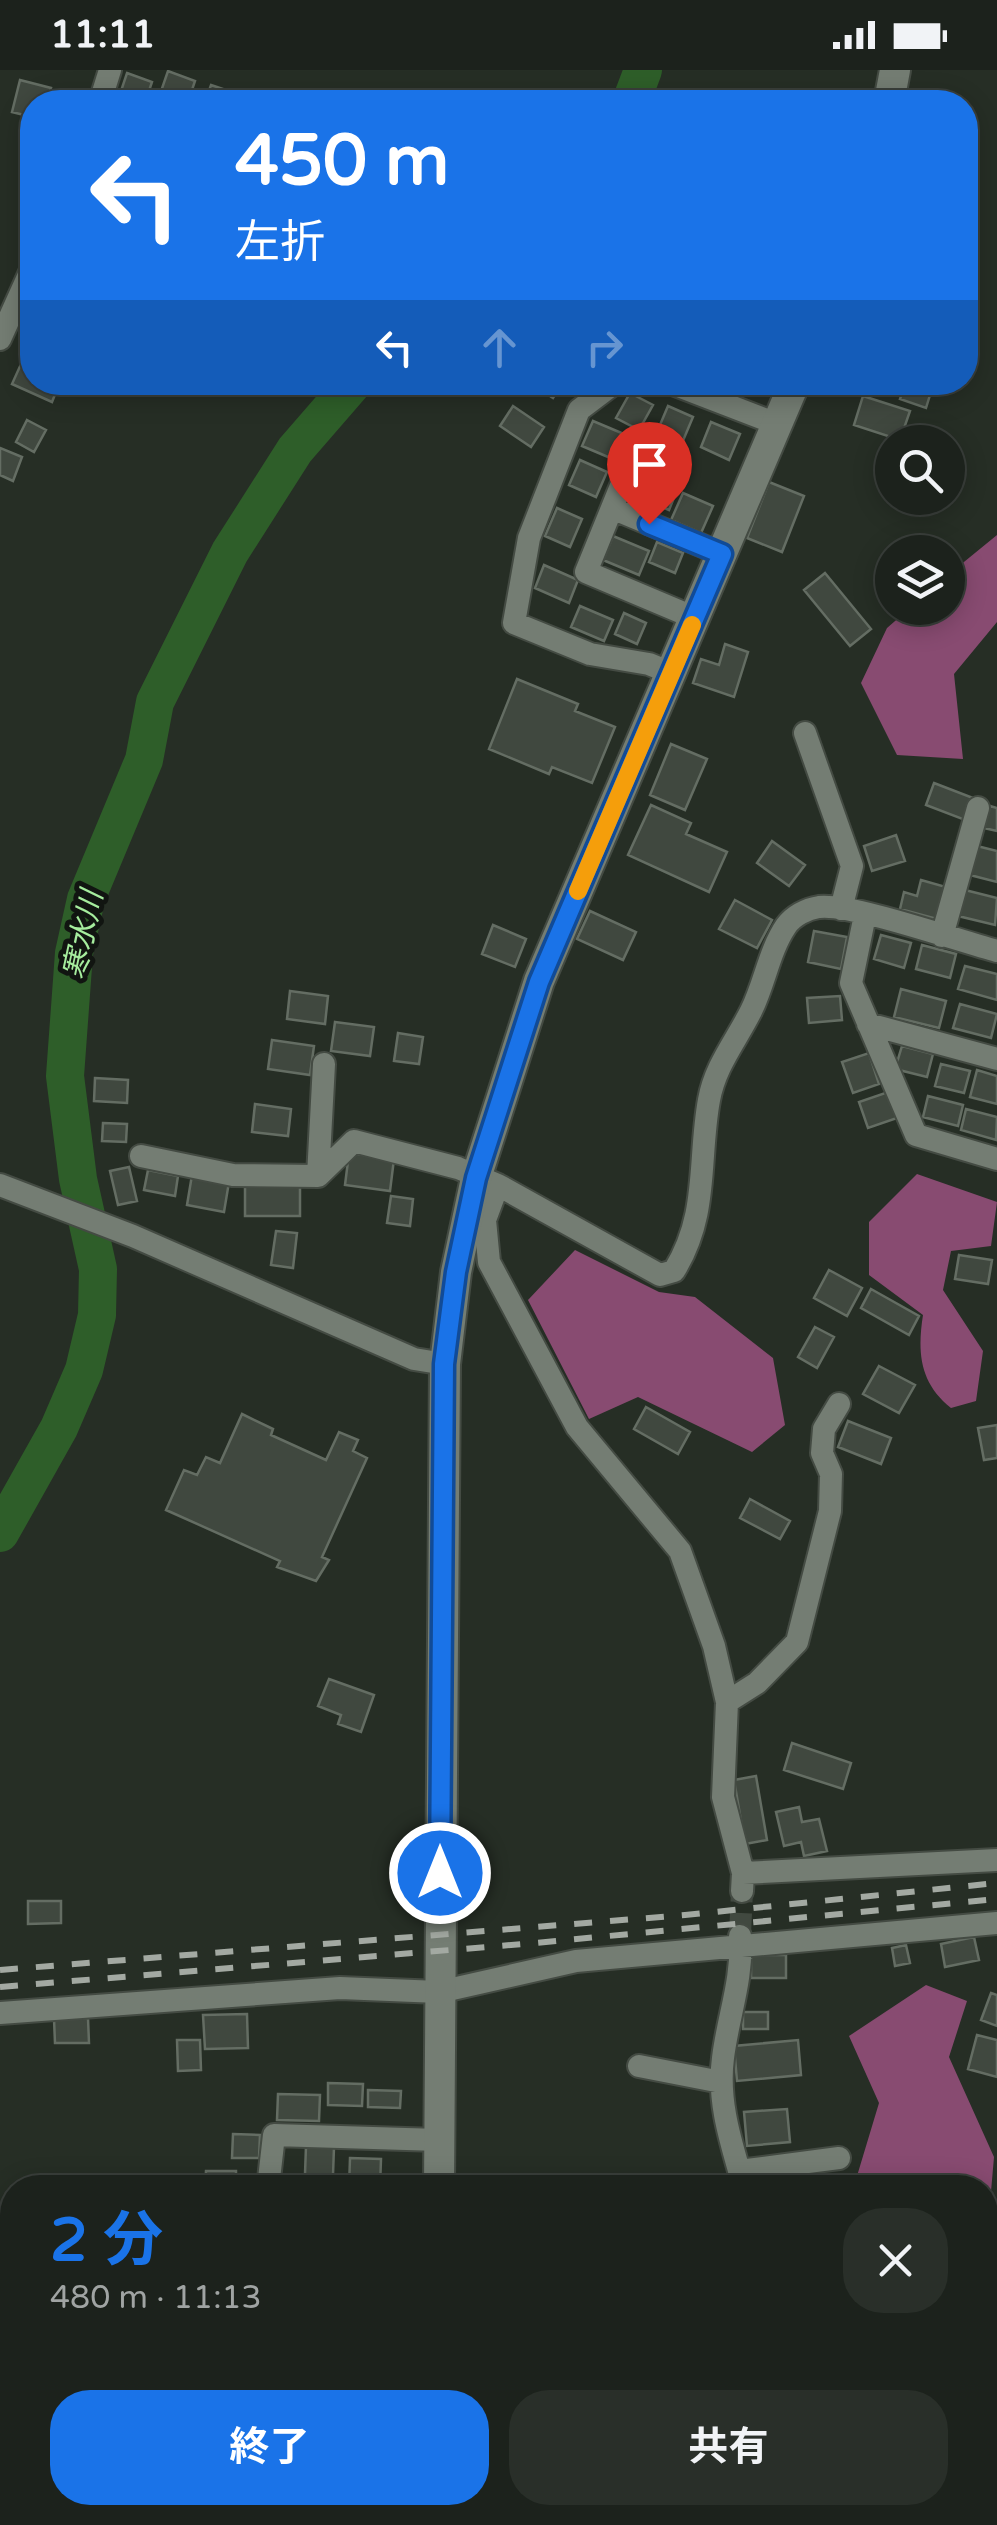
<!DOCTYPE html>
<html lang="ja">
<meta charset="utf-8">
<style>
:root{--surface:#1c221c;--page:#292f29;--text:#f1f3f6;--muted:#a0a4a3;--line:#3a3f3b;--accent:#1a73e8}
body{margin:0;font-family:"Varela Round","Noto Sans JP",sans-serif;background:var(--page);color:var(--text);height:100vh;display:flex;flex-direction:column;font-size:38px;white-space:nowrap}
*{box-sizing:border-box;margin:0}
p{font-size:32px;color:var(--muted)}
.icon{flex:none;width:55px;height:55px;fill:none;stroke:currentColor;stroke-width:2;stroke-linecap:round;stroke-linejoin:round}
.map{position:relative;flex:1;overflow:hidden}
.details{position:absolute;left:0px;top:2105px;width:998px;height:350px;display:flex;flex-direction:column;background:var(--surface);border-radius:40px 40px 0 0;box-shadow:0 5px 25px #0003,0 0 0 2px var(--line)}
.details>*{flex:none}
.hud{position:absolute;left:20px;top:20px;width:958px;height:305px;border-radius:40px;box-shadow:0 5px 25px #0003,0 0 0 2px var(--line);background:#1a73e8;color:#fff;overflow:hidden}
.controls{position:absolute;left:875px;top:355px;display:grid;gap:20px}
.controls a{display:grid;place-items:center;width:90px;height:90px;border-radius:50%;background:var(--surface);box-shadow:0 5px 25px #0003,0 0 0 2px var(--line);font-size:50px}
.pin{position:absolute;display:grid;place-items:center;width:85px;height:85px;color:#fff;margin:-102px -42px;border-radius:50% 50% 50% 0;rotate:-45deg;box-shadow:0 0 10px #0007}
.pin .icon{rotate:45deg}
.me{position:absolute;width:110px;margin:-55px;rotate:0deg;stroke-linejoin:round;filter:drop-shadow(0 0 8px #0008)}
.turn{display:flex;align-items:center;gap:35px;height:210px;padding:0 50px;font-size:45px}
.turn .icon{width:130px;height:130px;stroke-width:2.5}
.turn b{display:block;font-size:70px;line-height:85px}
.lanes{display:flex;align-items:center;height:95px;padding:0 50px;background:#0003;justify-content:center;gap:50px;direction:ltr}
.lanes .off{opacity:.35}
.round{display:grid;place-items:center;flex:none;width:105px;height:105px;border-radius:40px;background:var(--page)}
.overview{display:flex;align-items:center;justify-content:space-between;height:170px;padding:0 50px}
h1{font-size:60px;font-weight:700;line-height:75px;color:var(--accent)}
.button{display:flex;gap:20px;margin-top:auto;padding:20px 50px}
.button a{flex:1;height:115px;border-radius:40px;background:var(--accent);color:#fff;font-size:40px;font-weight:700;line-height:115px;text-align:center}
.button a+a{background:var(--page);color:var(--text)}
.status{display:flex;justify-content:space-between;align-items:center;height:70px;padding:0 50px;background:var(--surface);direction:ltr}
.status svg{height:28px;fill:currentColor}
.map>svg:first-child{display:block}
.forest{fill:#884b71}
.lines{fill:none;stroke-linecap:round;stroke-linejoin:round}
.river{stroke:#2e5e29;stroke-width:38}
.building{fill:#40483f;stroke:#646d63;stroke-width:2.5}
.minor-tunnel{stroke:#414940;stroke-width:22;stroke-dasharray:22 11;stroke-linecap:butt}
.minor-casing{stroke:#444b43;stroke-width:26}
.tertiary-casing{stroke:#444b43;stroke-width:34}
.secondary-casing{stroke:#444b43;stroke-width:34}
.minor{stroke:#747d73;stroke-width:22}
.tertiary{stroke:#747d73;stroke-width:30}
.secondary{stroke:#747d73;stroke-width:30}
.rail{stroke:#a3a9a2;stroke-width:6;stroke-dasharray:18 18;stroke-linecap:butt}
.route-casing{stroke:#114b97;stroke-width:25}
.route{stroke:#1a73e8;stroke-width:18}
.slow{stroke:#f59e0b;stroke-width:18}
.labels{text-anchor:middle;stroke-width:10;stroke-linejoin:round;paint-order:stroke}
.water-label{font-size:30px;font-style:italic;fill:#a6ed9e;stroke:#111511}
</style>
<div class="status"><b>11:11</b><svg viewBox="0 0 49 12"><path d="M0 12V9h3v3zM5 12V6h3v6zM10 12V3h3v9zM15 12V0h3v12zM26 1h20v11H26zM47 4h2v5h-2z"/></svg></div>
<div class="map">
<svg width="997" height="2455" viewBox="0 0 997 2455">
<rect width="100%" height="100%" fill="#262e25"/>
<!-- forest -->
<path class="forest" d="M997,465V552L954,604L963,689L897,685L861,613L887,558L910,538H948V505Z
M917,1104L997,1132L991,1176L951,1181L943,1220L983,1281L976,1331L951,1338C920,1313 917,1283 923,1245L869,1205V1152Z
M575,1180L659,1222L695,1227L773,1288L785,1355L752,1382L638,1327L589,1349L528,1230Z
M926,1915L967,1931L949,1987L994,2087L985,2191V2118L799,2117L857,2106L879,2033L849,1966Z
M985,2393L997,2430V2455H915L917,2443L985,2442Z"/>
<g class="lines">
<!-- river -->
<path class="river" d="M631,32L643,0
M0,1463L59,1358L84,1300L97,1245L98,1199L78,1109L65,1006L74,883L86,829L144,690L155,632L230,482L295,380L354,312"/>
</g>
<!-- building -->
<path class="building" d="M168,1L195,11L188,32L159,27Z
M127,3L152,12L146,30L121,21Z
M20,10L51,18L47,32H32V47L12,42Z
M211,15L235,23L232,32H205Z
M26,283L32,285V312H60L52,332L12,314Z
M529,312H563L553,328Z
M906,312H934L926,338L900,329Z
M630,323L653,335L639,360L616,348Z
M863,326L910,341L900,370L854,355Z
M513,336L544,357L531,377L500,356Z
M668,336L693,347L682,373L657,362Z
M27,350L46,360L34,382L16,372Z
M593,351L631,367L620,392L582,376Z
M711,352L740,364L729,390L701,377Z
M0,378L22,387L13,411L0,405Z
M580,390L607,402L596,427L569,415Z
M643,403L678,418L669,440L633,425Z
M769,412L804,426L782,482L747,468Z
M683,423L713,436L701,463L671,450Z
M557,438L582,449L570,477L545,466Z
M613,466L649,481L639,505L603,490Z
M657,472L683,483L675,503L649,492Z
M544,495L578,510L569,533L535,518Z
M825,503L871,559L850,576L804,520Z
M580,536L613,550L604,571L571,557Z
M624,543L646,553L637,574L615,564Z
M725,574L748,582L734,627L693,613L701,589L719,595Z
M517,609L578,634L575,641L615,657L592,713L552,697L549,704L489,679Z
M671,674L707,689L685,740L650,725Z
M934,713L973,728L965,750L926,735Z
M651,735L691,753L686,764L727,782L709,822L628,785Z
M990,736L997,738V761L984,758Z
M896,765L905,791L872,801L864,776Z
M772,771L805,795L789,816L757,793Z
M977,776L997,781V812L970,805Z
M921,810L946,817L937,849L900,839L904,822L917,826Z
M965,820L997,828L995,855L958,846Z
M735,830L772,850L757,878L719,859Z
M590,841L636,862L623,890L577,869Z
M493,855L526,869L515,897L482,884Z
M814,861L847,867L841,899L808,892Z
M881,865L911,873L904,898L874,889Z
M922,875L956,884L950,908L916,899Z
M965,896L997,904V930L958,919Z
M901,919L946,931L939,958L894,947Z
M290,921L328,926L325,954L287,949Z
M840,926L842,950L809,953L807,928Z
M960,934L997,944L991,968L953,958Z
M335,952L374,957L370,986L331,981Z
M398,963L423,967L419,994L394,991Z
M272,970L314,976L310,1005L268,999Z
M902,976L933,984L927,1007L895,999Z
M869,983L879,1014L853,1023L842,992Z
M941,994L970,1001L964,1023L935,1016Z
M977,1000L997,1006V1034L970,1027Z
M95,1008L128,1010L127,1033L94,1031Z
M891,1021L900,1047L868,1058L859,1032Z
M928,1026L963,1035L958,1056L923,1047Z
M255,1034L291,1039L288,1066L252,1062Z
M966,1039L997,1047L996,1070L961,1060Z
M103,1053L127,1054L126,1072L102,1071Z
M349,1083L394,1089L390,1121L345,1115Z
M129,1097L137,1131L118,1135L110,1101Z
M148,1100L178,1106L175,1126L144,1120Z
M192,1105L229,1112L224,1142L187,1135Z
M245,1114H300V1146H245Z
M391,1126L413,1129L410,1156L387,1153Z
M276,1161L297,1163L293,1198L271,1195Z
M959,1185L992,1190L988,1214L955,1209Z
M829,1200L862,1218L847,1246L814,1228Z
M871,1219L919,1246L909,1265L861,1238Z
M815,1257L834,1267L817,1298L798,1287Z
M879,1296L915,1315L899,1343L863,1324Z
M646,1337L690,1362L678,1384L634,1359Z
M242,1344L273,1359L271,1365L326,1390L339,1362L358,1370L353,1381L367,1388L322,1487L329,1490L316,1511L277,1497L280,1491L166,1440L184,1400L197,1405L206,1387L220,1393Z
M848,1351L891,1368L881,1394L838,1377Z
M997,1355V1388L984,1390L978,1358Z
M750,1429L790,1451L780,1469L740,1448Z
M329,1609L374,1625L361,1662L338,1654L341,1645L318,1636Z
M792,1673L851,1693L843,1719L784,1700Z
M756,1706L767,1770L745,1774L734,1710Z
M799,1737L802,1752L819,1749L827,1781L804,1786L801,1772L784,1776L776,1742Z
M28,1831H61V1853L28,1854Z
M974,1867L979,1890L945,1897L941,1874Z
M906,1875L910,1893L895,1896L892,1878Z
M751,1885H786V1908H751Z
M991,1923L997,1925V1956L981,1950Z
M743,1942H768V1959H743Z
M247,1944L248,1978L205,1979L203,1945Z
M88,1948L89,1973H55L54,1949Z
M977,1965L997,1970V2007L968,1999Z
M177,1970H200L201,2000L178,2001Z
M798,1970L801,2005L737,2011L734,1976Z
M328,2013L363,2014L362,2036L328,2035Z
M368,2020L401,2021L400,2038L368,2037Z
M278,2024L320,2025L319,2051L277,2050Z
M787,2039L790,2072L747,2076L744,2042Z
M233,2064L260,2065L259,2088H232Z
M306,2076L334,2077L333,2105L305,2104Z
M350,2088L381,2089L380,2118H349Z
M206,2101H236V2118H205Z
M352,2442H407V2451L352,2449Z"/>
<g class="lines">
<!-- minor-tunnel -->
<path class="minor-tunnel" d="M740,1865L742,1821"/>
<defs>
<path id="minor" d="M100,32L110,0
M0,269L32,198
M616,312L579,340L529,468L514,553L590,584L649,594L671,603
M668,312L777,354
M623,411L586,502L695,548
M612,438L722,484
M805,663L852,796L841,839
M865,845L851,913L916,1065L997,1089
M942,866L978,738
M868,954L997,989
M141,1086L233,1105L318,1106L354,1071L458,1098L498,1115L660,1205L674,1201C709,1145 698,1090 709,1030C715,996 736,971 751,941C765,913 769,881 786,856C793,846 806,839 819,837C851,833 959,871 997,881
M318,1106L324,994
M0,1115L133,1166L414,1289L445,1294
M498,1115L485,1150L489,1192L577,1357L680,1481L714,1576L727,1632
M743,1803L997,1790
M742,1821L743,1803L723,1727L727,1632L757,1613L797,1572L830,1441L831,1404L822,1383L824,1359L839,1334
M740,1866C743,1910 728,1946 723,1988C717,2033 732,2075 744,2118
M0,1943L340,1918L439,1922L576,1891L997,1853
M639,1996L721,2012
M739,2101L839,2088
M268,2118L274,2065L439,2070
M775,2455L777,2442"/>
<path id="tertiary" d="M0,2314L12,2315"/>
<path id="secondary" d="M889,32L895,0
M439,2118L445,1294L456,1202L476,1108L539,911L795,312
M435,2455V2442"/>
</defs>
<!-- minor casing -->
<use href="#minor" class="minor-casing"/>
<!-- tertiary casing -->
<use href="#tertiary" class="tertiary-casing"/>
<!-- secondary casing -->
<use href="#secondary" class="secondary-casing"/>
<!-- minor -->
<use href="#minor" class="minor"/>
<!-- tertiary -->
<use href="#tertiary" class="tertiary"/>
<!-- secondary -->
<use href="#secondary" class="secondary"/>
<!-- rail -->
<path class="rail" d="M0,1900L685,1845L997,1813
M0,1917L535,1873L997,1829"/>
</g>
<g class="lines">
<defs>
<path id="route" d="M440,1803L444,1294L456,1202L476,1108L539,912L722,484L649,454"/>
</defs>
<!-- route casing -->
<use href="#route" class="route-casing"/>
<!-- route -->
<use href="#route" class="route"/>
<!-- slow -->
<path class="slow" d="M578,821L692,555"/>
</g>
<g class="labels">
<!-- water labels -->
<g class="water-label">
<text transform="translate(83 865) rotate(-78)" y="10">寒水川</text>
</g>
</g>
</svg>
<div class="controls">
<a><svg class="icon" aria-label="search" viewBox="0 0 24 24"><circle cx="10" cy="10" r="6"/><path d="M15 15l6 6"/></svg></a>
<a><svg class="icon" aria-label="layers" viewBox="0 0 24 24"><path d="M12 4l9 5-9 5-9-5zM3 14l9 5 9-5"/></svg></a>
</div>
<div class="pin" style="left:649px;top:454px;background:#d93025"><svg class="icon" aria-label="arrive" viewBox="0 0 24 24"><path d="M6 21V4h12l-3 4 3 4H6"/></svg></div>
<svg class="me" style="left:440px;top:1803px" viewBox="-20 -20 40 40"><circle r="17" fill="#1a73e8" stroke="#fff" stroke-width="3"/><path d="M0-11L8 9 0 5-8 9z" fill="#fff"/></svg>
<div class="hud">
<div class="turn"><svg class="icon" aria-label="left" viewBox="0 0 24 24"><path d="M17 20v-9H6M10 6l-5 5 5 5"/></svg><div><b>450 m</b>左折</div></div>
<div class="lanes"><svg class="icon" aria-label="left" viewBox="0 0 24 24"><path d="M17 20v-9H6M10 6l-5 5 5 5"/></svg><svg class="icon off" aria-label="ahead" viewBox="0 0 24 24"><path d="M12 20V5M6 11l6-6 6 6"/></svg><svg class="icon off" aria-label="right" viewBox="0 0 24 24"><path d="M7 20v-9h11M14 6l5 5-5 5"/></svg></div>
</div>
<section class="details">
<div class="overview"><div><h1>2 分</h1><p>480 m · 11:13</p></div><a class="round"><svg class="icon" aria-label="close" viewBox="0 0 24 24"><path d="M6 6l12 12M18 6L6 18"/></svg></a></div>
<div class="button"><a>終了</a><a>共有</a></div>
</section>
</div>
